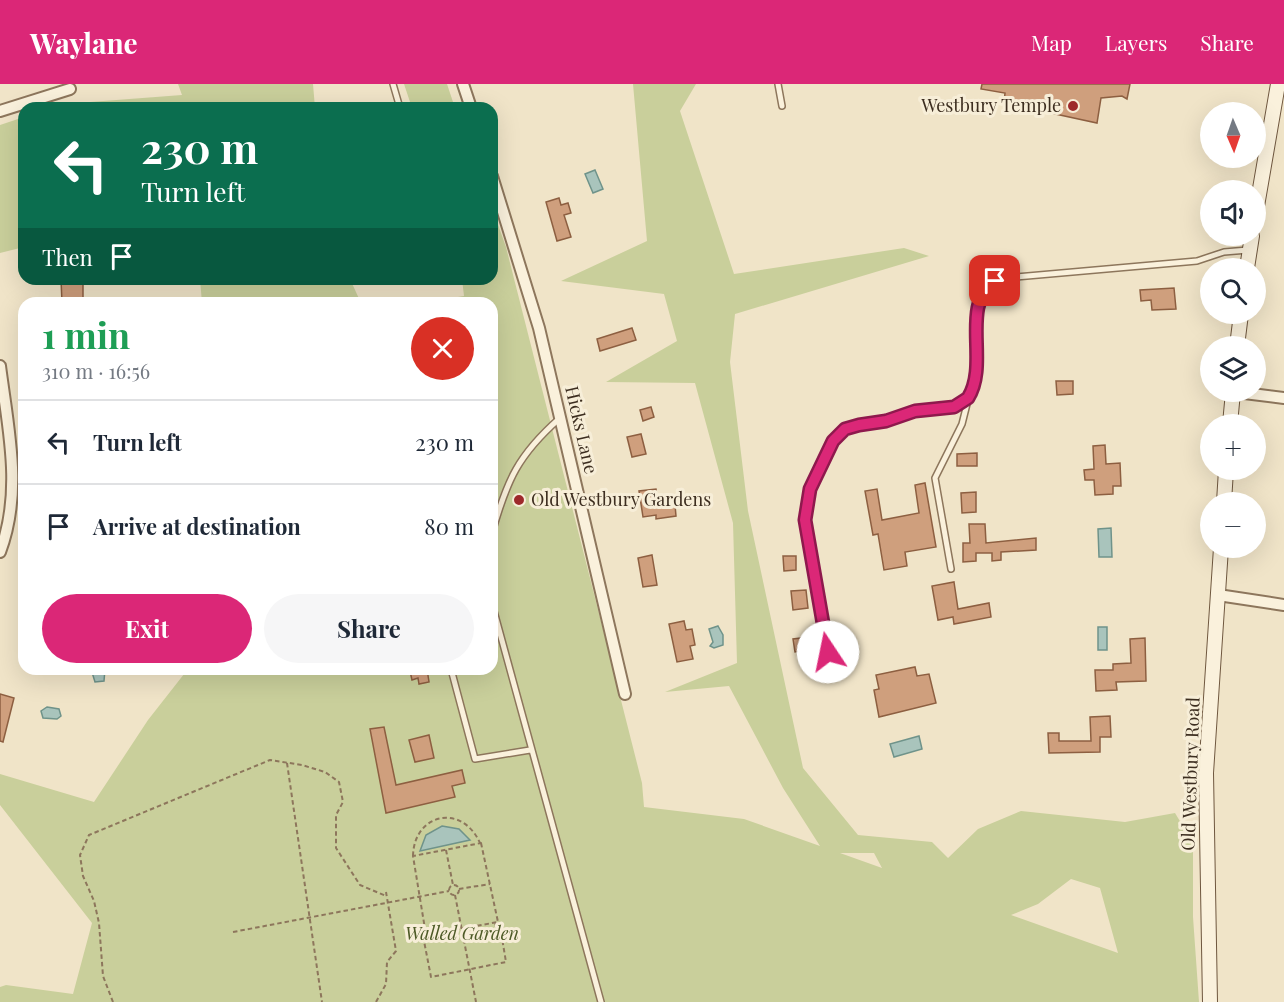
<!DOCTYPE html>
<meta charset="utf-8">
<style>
:root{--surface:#fff;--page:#f6f6f7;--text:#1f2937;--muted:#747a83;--line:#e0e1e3;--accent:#db2777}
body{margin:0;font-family:"Playfair Display",serif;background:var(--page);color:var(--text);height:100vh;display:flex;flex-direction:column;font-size:22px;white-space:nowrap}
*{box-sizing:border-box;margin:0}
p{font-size:20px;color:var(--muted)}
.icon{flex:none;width:33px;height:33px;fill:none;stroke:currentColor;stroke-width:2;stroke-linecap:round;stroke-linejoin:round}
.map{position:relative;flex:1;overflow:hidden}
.panel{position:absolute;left:18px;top:213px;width:480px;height:378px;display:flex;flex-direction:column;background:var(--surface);border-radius:18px;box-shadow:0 6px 24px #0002}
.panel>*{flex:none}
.hud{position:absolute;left:18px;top:18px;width:480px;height:183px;border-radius:18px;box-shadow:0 6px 24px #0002;background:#0b6e4f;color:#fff;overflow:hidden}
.needle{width:39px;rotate:178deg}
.tools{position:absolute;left:1200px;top:18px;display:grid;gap:12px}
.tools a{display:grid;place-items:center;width:66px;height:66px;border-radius:50%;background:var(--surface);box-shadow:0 6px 24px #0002;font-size:30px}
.pin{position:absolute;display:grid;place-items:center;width:51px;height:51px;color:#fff;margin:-26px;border-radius:12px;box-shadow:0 3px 9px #0006}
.me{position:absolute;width:66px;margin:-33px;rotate:349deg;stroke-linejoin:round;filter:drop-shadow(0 0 4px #0008)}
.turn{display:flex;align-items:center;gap:21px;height:126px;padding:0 24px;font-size:27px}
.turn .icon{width:78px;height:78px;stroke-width:2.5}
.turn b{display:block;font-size:42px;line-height:51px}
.then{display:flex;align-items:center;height:57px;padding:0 24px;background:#0003;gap:12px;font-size:22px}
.round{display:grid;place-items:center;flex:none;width:63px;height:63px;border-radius:32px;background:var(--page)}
.summary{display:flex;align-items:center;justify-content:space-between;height:102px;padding:0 24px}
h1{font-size:36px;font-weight:700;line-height:45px;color:#1e9e55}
.primary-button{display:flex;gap:12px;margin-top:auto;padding:12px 24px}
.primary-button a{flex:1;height:69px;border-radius:36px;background:var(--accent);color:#fff;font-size:24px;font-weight:700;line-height:69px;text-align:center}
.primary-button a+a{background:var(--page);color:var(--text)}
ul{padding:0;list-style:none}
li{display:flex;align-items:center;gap:18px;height:84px;padding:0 24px;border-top:2px solid var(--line)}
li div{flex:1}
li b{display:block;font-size:22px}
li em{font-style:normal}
header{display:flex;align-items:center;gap:36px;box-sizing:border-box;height:84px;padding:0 30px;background:var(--accent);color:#fff}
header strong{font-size:28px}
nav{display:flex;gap:33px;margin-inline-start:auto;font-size:21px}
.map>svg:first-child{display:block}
.green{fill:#c9cf9b;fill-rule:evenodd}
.water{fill:#a9c4bc;stroke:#6f938a;stroke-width:1.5}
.building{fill:#cf9f7d;stroke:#8d5f41;stroke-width:1.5}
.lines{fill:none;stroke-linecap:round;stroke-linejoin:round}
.lane-casing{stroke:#8d765c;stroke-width:8}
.street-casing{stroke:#8d765c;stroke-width:14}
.secondary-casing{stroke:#6f573f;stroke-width:16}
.path{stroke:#8d765c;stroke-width:2;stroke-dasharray:4.5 3;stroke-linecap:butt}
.lane{stroke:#faf1dc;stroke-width:5}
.street{stroke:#faf1dc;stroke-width:10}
.secondary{stroke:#faf1dc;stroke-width:14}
.route-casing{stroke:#8e194d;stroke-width:15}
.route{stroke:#db2777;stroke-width:10}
.poi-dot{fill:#9e2a2b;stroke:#f7eed8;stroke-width:2}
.labels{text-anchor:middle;stroke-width:6;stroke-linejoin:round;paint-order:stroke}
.poi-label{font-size:18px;fill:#3d2e20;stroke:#f7eed8;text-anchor:end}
.street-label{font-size:18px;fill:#3d2e20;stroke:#f7eed8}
.park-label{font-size:18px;font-style:italic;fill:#4d5a26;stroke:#f7eed8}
</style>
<header>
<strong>Waylane</strong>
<nav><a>Map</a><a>Layers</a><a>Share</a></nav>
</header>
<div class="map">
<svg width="1284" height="918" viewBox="0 0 1284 918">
<rect width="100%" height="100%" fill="#f0e4c8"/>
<!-- green -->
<path class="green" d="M178,0H313L315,24H82L90,18L182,11Z
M404,0H447L455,24H412Z
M633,0H696L680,27L734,190L904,164L929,172L735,230L730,278L748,427L803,684L858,751L932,758L948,774L978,745L1021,727L1125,738L1175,729L1193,759V833L1199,918H0V903L6,901L73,910L92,839L0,721V690L94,718L148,636L188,585H492V219H422L464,212L462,195H492V124L506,163L642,699L644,723L744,735L820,762L783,704L729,602L665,608L737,579L733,439L695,299L606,298L677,257L664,210L561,197L647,157ZM840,769H874L882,784ZM1071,795L1100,804L1118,869L1011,831L1038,820Z
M24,33V163L0,169V41Z
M200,195H350L361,219H202Z
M175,213V219H127Z"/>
<!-- water -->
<path class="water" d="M595,86L603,105L593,109L585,90Z
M1111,444L1112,473H1099L1098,445Z
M718,542L723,551V561L714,564L710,562L713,558L709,545Z
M1098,543H1107V566H1098Z
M91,585H105L104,597L95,598Z
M47,623L59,625L61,632L57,635L43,634L41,627Z
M919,652L922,665L894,673L890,660Z
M442,742L459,745L470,756L420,767L426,751Z"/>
<!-- building -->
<path class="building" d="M982,0H1130L1127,15L1122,12L1101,14L1097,39L1004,19L1005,9L981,5Z
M559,114L561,121L568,119L571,129L564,131L571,153L557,157L546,118Z
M61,195H83V219H62Z
M1174,204L1176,225L1152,226L1151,216L1141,217L1140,206Z
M632,244L636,256L600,267L597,255Z
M1056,297H1073V310L1057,311Z
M651,323L654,333L643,337L640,326Z
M641,350L646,370L632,373L627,353Z
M1105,361L1106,380L1120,379L1121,402H1113V410L1095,411L1094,396H1085L1084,386L1094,385L1093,362Z
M977,369V382H957V370Z
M925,399L936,463L905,468L907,482L884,486L878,450L873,451L865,407L877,405L882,436L919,429L915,401Z
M656,405L659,423L675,421L676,432L656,435V431L643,433L639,407Z
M976,408V428L962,429L961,409Z
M969,440H985L986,459L1036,454V466L1001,468V476L992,477V469H976V477L963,478V459H970Z
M652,471L657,501L643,503L638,474Z
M783,472H796V486L784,487Z
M954,498L958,525L989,519L991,533L954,540L953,533L938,536L932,502Z
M806,506L808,524L793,526L791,507Z
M684,537L686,546L692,545L695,561L690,562L693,575L677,578L669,540Z
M817,552L819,564L795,568L793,555Z
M1145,554L1146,597L1116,598L1117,606L1096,607L1095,586H1113V580L1131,579L1130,555Z
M915,583L917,592L929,590L936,619L879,633L874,606L879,605L876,591Z
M413,585H427L429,598L419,600L418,594L412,596L410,587Z
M0,610L14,614L3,658L0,657Z
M1110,632L1111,653H1100V668L1049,669L1048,649H1059V657H1091L1090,633Z
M384,643L396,701L462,686L465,699L452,702L455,713L386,729L370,645Z
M429,651L434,674L415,678L409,656Z"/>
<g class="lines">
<defs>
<path id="lane" d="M393,0L400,24
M778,0L782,22
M492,449C507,396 518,371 560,334
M951,485L935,394L962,340L968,316
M492,520L601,918
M828,568L805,436L810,405L833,357L845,345L859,341L886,337L915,327L954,323L968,314C992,277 954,211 1005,194L1197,177L1224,168L1248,166
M451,585L475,675L530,666"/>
<path id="street" d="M463,0L471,24
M0,27L70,5
M492,92L539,244L625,610
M0,282C8,344 23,407 0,468
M1236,308L1284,314
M1218,511L1284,521"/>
<path id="secondary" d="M1256,128L1278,0
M1247,184L1252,152
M1237,262L1241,230
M1230,340L1233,308
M1224,418L1226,386
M1210,918L1206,689L1221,464"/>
</defs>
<!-- lane casing -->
<use href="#lane" class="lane-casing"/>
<!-- street casing -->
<use href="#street" class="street-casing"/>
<!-- secondary casing -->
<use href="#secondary" class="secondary-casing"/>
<!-- path -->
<path class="path" d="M287,679L322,918
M481,759L498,838L426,851L413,772Z
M446,766L453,801
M413,772C414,729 462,719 480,759
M449 806a5 5 0 1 1 10 0a5 5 0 1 1-10 0Z
M459,805L490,800
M455,811L476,918
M233,848L449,807
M429,850L430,856L424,857L431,893L506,878L500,842L496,843L495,838
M113,918L103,892L99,839L94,817L83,792L80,771L89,751L270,676L302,681L325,688L339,698L343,718L336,731V764L360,801L386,812
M376,918L386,900L387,878L396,867L386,808"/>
<!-- lane -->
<use href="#lane" class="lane"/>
<!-- street -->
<use href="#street" class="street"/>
<!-- secondary -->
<use href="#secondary" class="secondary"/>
</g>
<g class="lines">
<defs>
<path id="route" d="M828,568L805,436L810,405L833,357L845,345L859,341L886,337L915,327L954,323L968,314C990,279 959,221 995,197"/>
</defs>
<!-- route casing -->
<use href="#route" class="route-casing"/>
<!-- route -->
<use href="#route" class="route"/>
</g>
<!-- markers -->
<g class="poi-dot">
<circle cx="1073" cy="22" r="6"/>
<circle cx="519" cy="416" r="6"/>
</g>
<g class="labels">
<!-- poi labels -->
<g class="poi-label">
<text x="1061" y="28">Westbury Temple</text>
<text x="531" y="422" text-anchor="start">Old Westbury Gardens</text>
</g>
<!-- street labels -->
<g class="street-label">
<text transform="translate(581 346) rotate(77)" y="6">Hicks Lane</text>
<text transform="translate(1191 690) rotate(-88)" y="6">Old Westbury Road</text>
</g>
<!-- park labels -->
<g class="park-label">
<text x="462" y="856">Walled Garden</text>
</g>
</g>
</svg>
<div class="tools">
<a><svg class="needle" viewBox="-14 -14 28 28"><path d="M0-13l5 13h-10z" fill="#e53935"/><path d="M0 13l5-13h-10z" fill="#747a83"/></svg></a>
<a><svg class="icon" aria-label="sound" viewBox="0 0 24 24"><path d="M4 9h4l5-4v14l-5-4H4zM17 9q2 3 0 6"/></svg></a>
<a><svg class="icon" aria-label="search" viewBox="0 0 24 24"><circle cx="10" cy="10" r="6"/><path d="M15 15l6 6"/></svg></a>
<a><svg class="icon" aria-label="layers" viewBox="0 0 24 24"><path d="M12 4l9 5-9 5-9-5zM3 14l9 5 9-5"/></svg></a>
<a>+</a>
<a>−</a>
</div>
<div class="pin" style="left:995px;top:197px;background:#d93025"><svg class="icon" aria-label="arrive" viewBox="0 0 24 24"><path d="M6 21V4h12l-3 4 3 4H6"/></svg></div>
<svg class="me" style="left:828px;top:568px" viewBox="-20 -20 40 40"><circle r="19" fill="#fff"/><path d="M0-13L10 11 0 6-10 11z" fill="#db2777"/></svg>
<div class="hud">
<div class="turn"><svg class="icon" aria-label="left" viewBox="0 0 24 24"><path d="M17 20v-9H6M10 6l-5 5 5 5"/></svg><div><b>230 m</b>Turn left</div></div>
<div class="then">Then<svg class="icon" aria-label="arrive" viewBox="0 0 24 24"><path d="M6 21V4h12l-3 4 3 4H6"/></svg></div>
</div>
<section class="panel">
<div class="summary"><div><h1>1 min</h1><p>310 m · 16:56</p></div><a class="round" style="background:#d93025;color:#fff"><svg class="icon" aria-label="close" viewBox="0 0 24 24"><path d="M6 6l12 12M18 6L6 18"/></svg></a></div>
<ul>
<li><svg class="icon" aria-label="left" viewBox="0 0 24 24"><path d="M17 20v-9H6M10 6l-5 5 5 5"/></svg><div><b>Turn left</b></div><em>230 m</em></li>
<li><svg class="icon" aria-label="arrive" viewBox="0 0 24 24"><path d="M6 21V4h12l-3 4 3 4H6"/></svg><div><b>Arrive at destination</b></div><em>80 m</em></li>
</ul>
<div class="primary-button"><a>Exit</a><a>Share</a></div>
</section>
</div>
